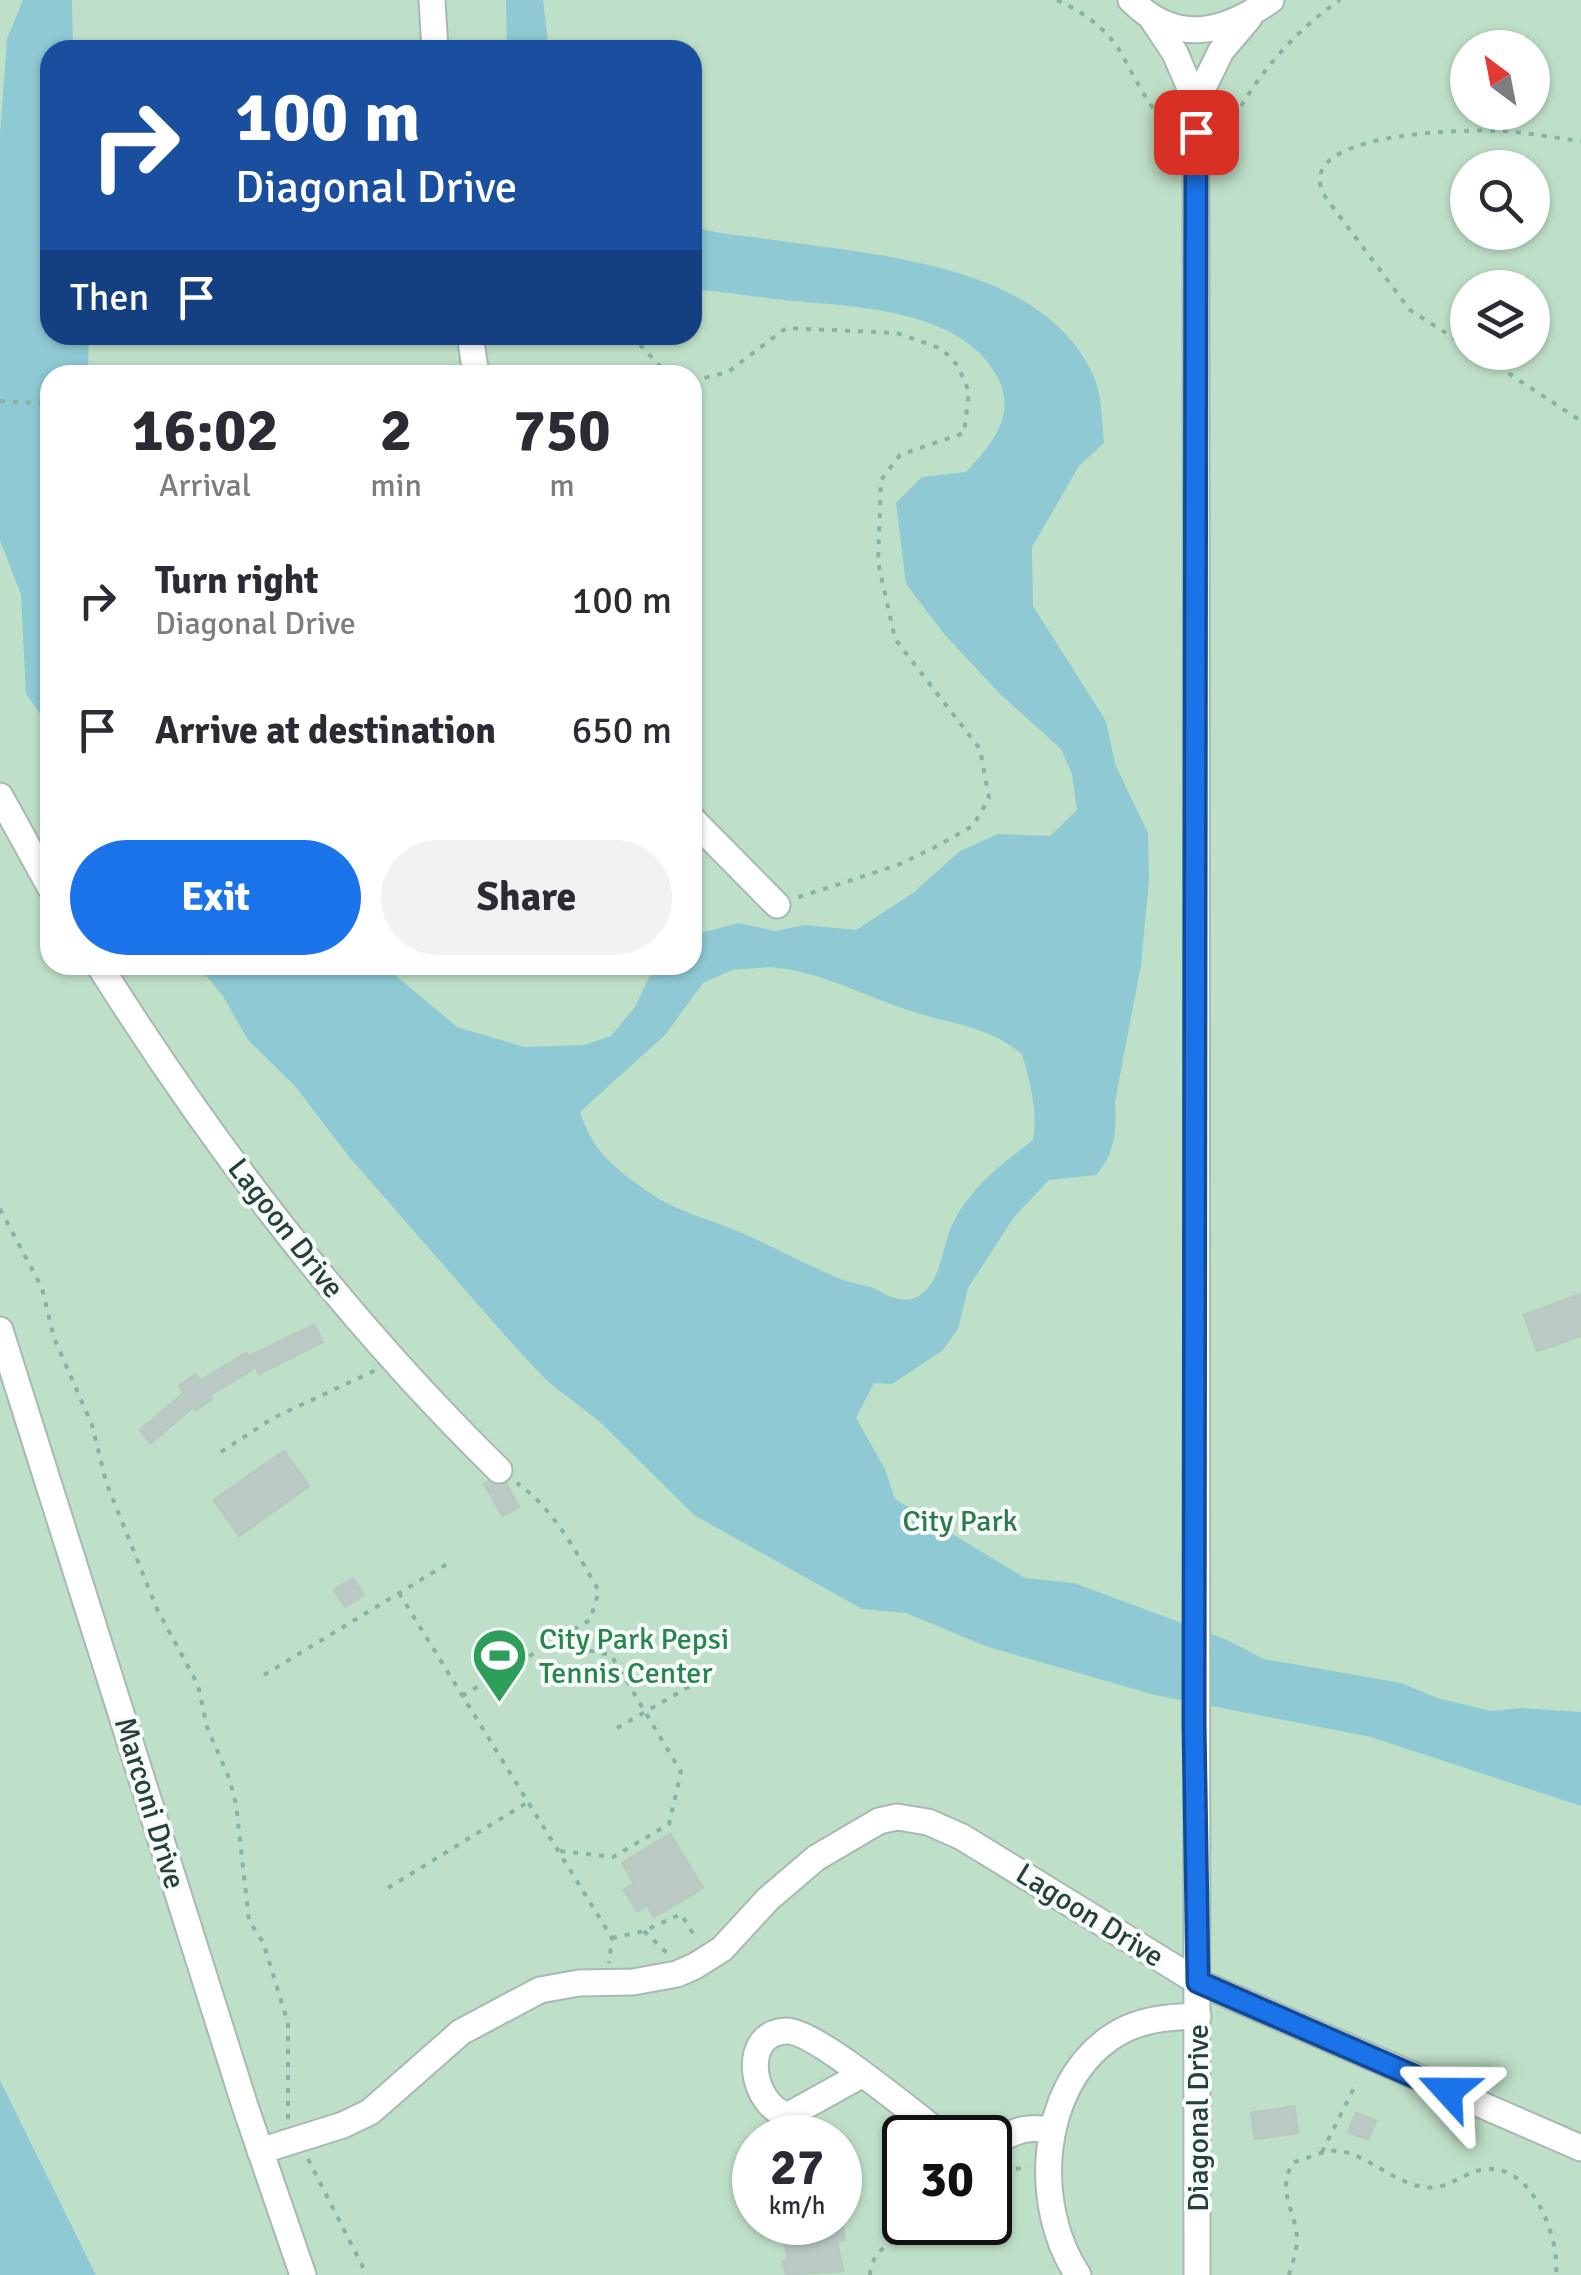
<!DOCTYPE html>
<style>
:root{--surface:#fff;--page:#f2f2f3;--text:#2b2b33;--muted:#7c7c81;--accent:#1a73e8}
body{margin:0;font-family:Signika,sans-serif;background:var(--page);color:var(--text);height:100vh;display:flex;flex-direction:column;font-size:38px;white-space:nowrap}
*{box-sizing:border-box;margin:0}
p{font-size:32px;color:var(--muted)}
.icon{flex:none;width:55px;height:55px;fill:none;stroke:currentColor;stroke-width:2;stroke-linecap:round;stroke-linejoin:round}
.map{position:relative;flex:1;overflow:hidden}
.details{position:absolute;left:40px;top:365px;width:662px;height:610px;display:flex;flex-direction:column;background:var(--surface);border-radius:30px;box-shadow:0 2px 8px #0004}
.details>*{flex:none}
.guide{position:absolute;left:40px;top:40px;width:662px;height:305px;border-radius:30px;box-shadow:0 2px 8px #0004;background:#1a4fa0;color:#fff;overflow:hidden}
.needle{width:65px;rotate:328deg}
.tools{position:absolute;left:1450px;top:30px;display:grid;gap:20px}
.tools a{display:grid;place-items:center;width:100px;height:100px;border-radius:50%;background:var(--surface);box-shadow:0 2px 8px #0004;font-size:50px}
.speed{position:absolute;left:732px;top:2115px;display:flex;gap:20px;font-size:50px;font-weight:700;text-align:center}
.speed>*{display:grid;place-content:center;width:130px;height:130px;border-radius:50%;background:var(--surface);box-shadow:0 2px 8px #0004;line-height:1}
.speed small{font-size:25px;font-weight:400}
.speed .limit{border:5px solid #111;border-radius:15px;background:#fff;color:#111}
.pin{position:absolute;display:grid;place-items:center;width:85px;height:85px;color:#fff;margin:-42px;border-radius:20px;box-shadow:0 5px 15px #0006}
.me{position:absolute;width:110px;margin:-55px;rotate:294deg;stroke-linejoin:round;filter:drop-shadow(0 0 8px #0008)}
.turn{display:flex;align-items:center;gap:35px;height:210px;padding:0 30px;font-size:45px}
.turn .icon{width:130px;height:130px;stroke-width:2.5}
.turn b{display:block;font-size:70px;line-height:85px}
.then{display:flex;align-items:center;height:95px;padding:0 30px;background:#0003;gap:20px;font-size:38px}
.eta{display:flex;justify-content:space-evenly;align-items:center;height:170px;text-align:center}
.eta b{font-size:60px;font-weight:800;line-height:70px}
.action{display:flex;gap:20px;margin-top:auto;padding:20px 30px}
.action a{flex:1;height:115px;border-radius:60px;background:var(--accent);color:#fff;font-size:40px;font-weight:800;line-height:115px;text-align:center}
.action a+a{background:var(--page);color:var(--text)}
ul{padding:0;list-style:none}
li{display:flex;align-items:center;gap:30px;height:130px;padding:0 30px}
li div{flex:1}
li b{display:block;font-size:38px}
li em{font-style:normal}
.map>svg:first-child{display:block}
.green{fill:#bfe0c8;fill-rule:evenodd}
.water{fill:#8ec9d4;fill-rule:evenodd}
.building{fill:#bbcac4;stroke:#b8c9c2;stroke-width:2.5}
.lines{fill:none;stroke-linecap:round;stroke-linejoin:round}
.minor-casing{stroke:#a8b8b2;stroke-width:29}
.path{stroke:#86b3a5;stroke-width:4;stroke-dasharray:5 8;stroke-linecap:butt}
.minor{stroke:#fff;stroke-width:25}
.route-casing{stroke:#114b97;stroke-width:25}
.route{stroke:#1a73e8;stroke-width:18}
.labels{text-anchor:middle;stroke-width:8;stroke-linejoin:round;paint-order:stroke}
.street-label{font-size:30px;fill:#24423a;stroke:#f7fbf9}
.park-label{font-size:30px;fill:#2d7a4b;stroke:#f7fbf9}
.leisure-label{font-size:30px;fill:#27864d;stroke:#f7fbf9;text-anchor:start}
</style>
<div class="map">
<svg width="1581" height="2275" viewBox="0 0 1581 2275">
<rect width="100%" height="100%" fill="#e6efeb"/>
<!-- green -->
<path class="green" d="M0,0H1581V2275H96L0,2080ZM1468,48H1532V112H1468ZM50,50H692V335H50ZM1468,168H1532V232H1468ZM1468,288H1532V352H1468ZM50,375H692V965H50ZM755,2138H840V2222H755ZM905,2138H990V2222H905Z"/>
<!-- water -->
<path class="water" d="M23,0H72L73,50H50V335H89L88,375H50V727L26,694L21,595L0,540V135L7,39Z
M506,0H543L549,50H507Z
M693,226C714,234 738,235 760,238C869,255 1049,261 1096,382C1102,400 1102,424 1104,443L1079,466L1032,547L1033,606L1106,721L1115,764L1148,833L1149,880L1141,965L1115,1102C1117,1130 1115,1154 1096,1175L1049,1180L1014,1217L968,1288L958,1329L942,1351L892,1384L874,1383L856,1418L885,1469L895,1499L1025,1578L1074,1583L1225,1639L1264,1659L1401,1683L1437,1698L1491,1711L1522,1708L1581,1712V1806L1371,1737L1155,1695L988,1647L906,1613L862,1609L694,1515L600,1422L547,1381L508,1339L351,1159L294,1085L248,1040L223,996L197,965H383L457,1027L524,1047L584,1045L611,1036L635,1007L655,965H692L693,935L739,923L775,931L805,925L856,930L913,893L960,851L998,834L1050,836L1077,810L1072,774L1061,749L1001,695L945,635L906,584L896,503L922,477L966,472C991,445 1017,416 998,378C962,308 854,307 784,300C753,297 724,291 693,290ZM770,967C819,971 860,994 905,1009C950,1025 983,1023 1022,1054C1030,1083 1038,1109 1033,1140C1002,1164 973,1185 954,1221C941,1244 942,1290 912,1299C899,1302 887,1295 877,1290C867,1284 852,1284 840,1279C810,1266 781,1251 751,1237C716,1220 679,1214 647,1191C613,1167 593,1152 580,1112L665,1035L703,983L732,970Z
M0,2080L96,2275H0Z"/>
<!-- building -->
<path class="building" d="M1581,1294V1336L1537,1351L1524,1315Z
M314,1325L323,1342L259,1374L249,1356Z
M246,1353L255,1368L210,1395L212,1399L196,1410L193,1407L151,1443L140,1430L184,1393L179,1386L196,1374L200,1381Z
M284,1451L309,1486L239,1536L214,1500Z
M488,1482L506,1484L519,1507L503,1516L484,1484Z
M353,1578L364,1595L345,1607L334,1590Z
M670,1834L703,1888L654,1917L647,1905L637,1911L624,1890L634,1884L622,1863Z
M1294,2106L1298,2133L1255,2139L1251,2113Z
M1356,2113L1376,2121L1368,2140L1348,2132Z
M780,2222H841L845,2240L837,2242L843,2271L786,2275L783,2261L788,2260Z"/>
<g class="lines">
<defs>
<path id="minor" d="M432,0L435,50
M1131,0C1177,46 1224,33 1271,0
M1151,17L1175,53L1196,102L1197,2275
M1196,102L1221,51L1249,18
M470,335L476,375
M0,796L50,887
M692,819L777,905
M99,965C214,1148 345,1319 499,1470
M0,1330L245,2106L303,2275
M861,2075L789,2115C752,2109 738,2033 786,2031C813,2029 915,2115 942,2135L946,2138
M990,2144C1014,2132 1026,2124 1053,2131
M260,2151L343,2125L370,2112L461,2032L540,1990L579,1983L633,1982L677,1974L695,1966L722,1949L768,1899L816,1858L879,1821L897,1817L928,1822L962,1837L1198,1982L1581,2148
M1078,2275C1032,2207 1038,2088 1110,2038C1137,2019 1167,2017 1198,2016"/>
</defs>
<!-- minor casing -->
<use href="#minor" class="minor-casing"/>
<!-- path -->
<path class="path" d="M1057,0C1081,11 1103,26 1118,48C1131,68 1154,123 1176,128
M1216,130L1229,129C1252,80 1295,30 1340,0
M631,335L668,375
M1468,347L1410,310L1326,198C1284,131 1470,129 1504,131C1530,133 1556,138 1581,141
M1476,352L1581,421
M385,375L455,367
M692,381L728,372L786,328L897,333L942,349L958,366L969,392L964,433L900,455L881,480L878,562L895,639L980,749L989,798L973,826L937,846L898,865L796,898
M0,401L50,404
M0,1209L42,1288L54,1338L92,1425L106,1482L157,1609L198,1685L207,1727L229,1778L236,1804L249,1921L263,1942L288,2023V2119
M221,1452L273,1418L376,1370
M399,1593L612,1938L609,1963
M551,1643L611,1655L681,1772L669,1824L613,1857L560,1851
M264,1675L452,1561
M462,1696L590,1620L599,1591C576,1552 555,1510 517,1483
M617,1728L692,1685
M388,1888L528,1802
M644,1931L670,1956
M612,1938L644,1931L681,1914L697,1940
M1322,2152L1357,2082
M308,2159L367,2275
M990,2172L1029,2167
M870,2275C873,2242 899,2245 916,2222
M1289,2275C1292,2265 1296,2253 1297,2242C1298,2214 1274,2190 1294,2162C1308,2159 1324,2149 1339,2151C1366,2154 1393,2182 1423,2187C1446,2191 1461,2174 1481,2170C1531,2159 1560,2237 1556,2275"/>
<!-- minor -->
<use href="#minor" class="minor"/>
</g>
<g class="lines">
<defs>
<path id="route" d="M1196,132L1194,1724L1198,1982L1448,2091"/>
</defs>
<!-- route casing -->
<use href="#route" class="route-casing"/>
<!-- route -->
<use href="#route" class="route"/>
</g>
<!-- icons -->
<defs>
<symbol id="stadium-pin" viewBox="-11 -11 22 30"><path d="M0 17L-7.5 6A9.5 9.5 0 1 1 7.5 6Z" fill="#2e9e5b" stroke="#f7fbf9"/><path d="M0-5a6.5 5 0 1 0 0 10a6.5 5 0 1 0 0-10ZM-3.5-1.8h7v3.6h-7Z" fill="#fff"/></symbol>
</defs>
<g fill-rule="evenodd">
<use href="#stadium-pin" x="468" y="1624" width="63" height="86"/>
</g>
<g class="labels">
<!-- street labels -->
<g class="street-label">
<text transform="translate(286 1228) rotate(52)" y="10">Lagoon Drive</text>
<text transform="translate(150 1803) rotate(73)" y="10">Marconi Drive</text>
<text transform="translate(1090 1915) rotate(32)" y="10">Lagoon Drive</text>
<text transform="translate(1198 2118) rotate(-90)" y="10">Diagonal Drive</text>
</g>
<!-- park labels -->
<g class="park-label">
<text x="960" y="1531">City Park</text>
</g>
<!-- leisure labels -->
<g class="leisure-label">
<text x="539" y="1649">City Park Pepsi<tspan x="539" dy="34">Tennis Center</tspan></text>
</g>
</g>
</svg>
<div class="tools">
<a><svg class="needle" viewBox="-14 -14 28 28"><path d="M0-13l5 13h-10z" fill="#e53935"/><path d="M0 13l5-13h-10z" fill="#7c7c81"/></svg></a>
<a><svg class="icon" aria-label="search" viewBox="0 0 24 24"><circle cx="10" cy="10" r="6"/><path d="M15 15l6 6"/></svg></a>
<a><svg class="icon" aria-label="layers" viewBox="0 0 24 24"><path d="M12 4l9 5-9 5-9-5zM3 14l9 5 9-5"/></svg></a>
</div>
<div class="speed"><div>27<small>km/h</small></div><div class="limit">30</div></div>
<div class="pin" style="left:1196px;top:132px;background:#d93025"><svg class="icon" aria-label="arrive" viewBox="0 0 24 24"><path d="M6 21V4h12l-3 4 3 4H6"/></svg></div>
<svg class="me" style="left:1448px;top:2091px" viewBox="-20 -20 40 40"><path d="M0-17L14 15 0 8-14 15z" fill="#1a73e8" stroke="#fff" stroke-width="4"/></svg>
<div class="guide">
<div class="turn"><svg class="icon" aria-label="right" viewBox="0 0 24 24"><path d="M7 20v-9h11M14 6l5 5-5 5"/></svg><div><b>100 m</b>Diagonal Drive</div></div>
<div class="then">Then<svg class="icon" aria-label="arrive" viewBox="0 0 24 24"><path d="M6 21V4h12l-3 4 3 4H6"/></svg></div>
</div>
<section class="details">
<div class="eta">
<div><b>16:02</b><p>Arrival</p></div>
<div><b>2</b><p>min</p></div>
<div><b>750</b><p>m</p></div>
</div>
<ul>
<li><svg class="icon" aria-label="right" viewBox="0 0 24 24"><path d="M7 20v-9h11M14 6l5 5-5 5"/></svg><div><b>Turn right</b><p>Diagonal Drive</p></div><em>100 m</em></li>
<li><svg class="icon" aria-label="arrive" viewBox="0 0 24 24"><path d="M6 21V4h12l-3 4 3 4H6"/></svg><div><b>Arrive at destination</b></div><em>650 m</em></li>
</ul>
<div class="action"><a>Exit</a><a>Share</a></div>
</section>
</div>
